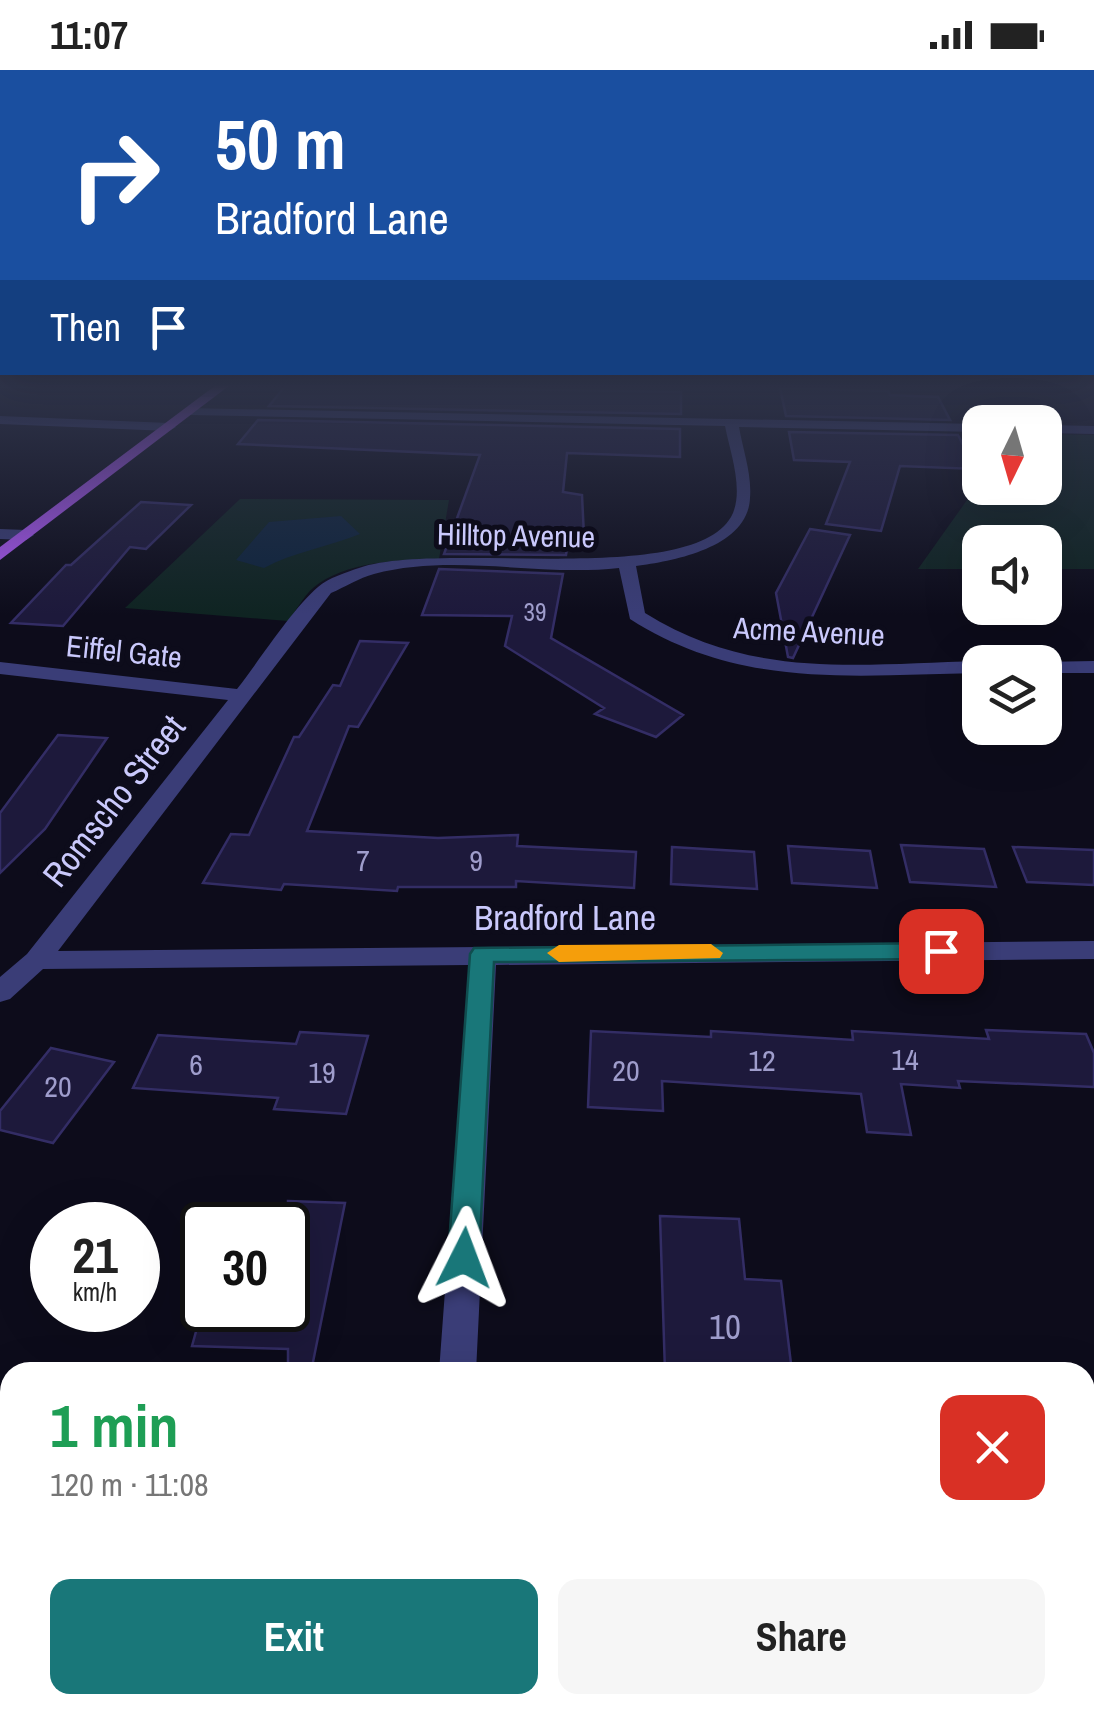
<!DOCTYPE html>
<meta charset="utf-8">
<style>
:root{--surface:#fff;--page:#f6f6f6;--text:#222;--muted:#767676;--accent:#197779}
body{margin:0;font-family:"Archivo Narrow",sans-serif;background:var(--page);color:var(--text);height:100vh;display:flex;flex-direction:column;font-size:38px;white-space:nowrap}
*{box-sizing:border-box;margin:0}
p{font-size:32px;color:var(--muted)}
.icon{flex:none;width:55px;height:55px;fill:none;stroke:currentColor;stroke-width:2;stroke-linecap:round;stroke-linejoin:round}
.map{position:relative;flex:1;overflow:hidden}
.details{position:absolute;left:0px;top:1292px;width:1095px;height:352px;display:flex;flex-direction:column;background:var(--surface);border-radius:30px 30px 0 0;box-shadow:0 10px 40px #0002}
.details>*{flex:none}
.hud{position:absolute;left:0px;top:0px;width:1095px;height:305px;box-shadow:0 10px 40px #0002;background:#1a4fa0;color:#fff;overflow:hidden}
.needle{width:65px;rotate:185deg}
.fabs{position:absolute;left:962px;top:335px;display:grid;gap:20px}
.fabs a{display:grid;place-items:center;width:100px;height:100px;border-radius:20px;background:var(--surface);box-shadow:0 10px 40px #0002;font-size:50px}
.speed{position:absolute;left:30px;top:1132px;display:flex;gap:20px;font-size:50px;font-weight:700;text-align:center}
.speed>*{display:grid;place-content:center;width:130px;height:130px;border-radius:50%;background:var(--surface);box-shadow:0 10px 40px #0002;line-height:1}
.speed small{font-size:25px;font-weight:400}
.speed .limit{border:5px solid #111;border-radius:15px;background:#fff;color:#111}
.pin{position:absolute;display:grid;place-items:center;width:85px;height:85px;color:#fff;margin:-42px;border-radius:20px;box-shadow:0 5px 15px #0006}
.me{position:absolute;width:110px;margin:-55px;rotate:3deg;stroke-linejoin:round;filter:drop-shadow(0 0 8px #0008)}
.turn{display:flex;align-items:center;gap:35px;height:210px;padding:0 50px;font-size:45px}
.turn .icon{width:130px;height:130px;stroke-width:2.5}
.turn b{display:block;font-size:70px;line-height:85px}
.then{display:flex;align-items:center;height:95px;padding:0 50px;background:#0003;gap:20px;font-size:38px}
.round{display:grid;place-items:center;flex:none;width:105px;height:105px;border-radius:20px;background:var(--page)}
.overview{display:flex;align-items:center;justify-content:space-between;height:170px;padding:0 50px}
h1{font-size:60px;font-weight:700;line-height:75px;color:#1e9e55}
.primary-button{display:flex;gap:20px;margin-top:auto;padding:20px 50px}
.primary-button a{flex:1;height:115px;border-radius:20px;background:var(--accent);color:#fff;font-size:40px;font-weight:700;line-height:115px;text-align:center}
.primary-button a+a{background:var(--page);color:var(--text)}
.status{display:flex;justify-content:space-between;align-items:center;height:70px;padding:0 50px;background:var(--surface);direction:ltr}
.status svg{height:28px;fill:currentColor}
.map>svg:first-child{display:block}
.green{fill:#0f2422}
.water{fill:#0e243d}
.building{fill:#1d193b;stroke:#332d65;stroke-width:2.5}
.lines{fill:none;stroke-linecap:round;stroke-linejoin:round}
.minor{fill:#3a3d77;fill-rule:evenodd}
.major{fill:#ac57f5;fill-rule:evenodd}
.route{fill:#197779;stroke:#104d4f;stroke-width:2.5}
.slow{fill:#f59e0b}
.labels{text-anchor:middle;stroke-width:10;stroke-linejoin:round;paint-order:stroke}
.far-number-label{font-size:25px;fill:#9f9dcc}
.far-street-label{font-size:30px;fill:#cac9fc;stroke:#0d0c1b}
.number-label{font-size:30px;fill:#9f9dcc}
.street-label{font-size:35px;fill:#cac9fc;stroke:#0d0c1b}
.near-number-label{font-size:35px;fill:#9f9dcc}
</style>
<div class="status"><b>11:07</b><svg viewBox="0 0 49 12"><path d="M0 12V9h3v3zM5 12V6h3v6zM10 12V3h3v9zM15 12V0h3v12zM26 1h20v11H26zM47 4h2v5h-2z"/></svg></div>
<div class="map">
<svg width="1094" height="1643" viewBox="0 0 1094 1643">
<rect width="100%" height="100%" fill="#0d0c1b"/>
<!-- green -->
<path class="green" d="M1045,364L1094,365V499H1045V472H980V499H918L967,430H999L993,418H1045Z
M240,429L449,430L439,489C399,490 345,491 313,518C303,527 296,541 288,551L125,538Z"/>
<!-- water -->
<path class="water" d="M341,446L360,464C328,477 293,482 264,498L236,490L269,452Z"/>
<!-- building -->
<path class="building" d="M286,315L681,322V344L269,336Z
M780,318L888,321L890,325L938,327L950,350L786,346Z
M258,350L680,359V387L567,383L563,422L582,425L584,466H569L566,485L444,484L480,385L238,374Z
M789,362L958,365L975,399L900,396L881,461L826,454L850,392L794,390Z
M141,432L191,435L146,479L130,477L63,556L11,553L66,495H71Z
M810,459L850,465L793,588L788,587L776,523Z
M439,499L563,504L551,568L683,645L656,667L595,644L604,638L505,576L512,546L422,545Z
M360,571L408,573L358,657L349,656L307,761L438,768L518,765L517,776L636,782L634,818L516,811V817H398L397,821L284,814L281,820L203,813L231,764L249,765L294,667H299L333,615L340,616Z
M58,665L107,668L45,759L0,803V743Z
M901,775L984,779L996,817L910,812Z
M788,776L870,781L877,818L792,813Z
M672,777L754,782L757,819L671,814Z
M1013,777L1094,780V815L1027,812Z
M986,960L1086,964L1094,983V1017L958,1011L960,1018L901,1014L911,1065L867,1062L861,1024L662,1011L663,1041L588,1037L591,961L711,967V961L853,970L852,961L989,969Z
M300,962L368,966L346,1044L274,1039L278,1028L133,1018L158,965L296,974Z
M51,978L114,992L53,1073L0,1060V1041Z
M288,1131L345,1133L311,1302H288V1279L192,1276L202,1240H288Z
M660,1146L739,1149L745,1209L781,1211L792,1302H665Z"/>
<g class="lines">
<!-- minor -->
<path class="minor" d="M186,338L980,354V362L739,357C743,380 752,404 750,428C748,477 675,491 636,496L645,543C752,610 859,594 980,591L985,592H980V603C854,605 741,620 630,549L619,498C538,507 454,483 374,504C359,508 345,517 331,523L58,881L1094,871V889L496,895L476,1302H439L469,895L43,899L10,929L0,932V907L27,884L228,630L0,604V592L237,619C259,591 293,538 318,517C328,508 347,502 359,498C439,470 690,518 731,447C745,422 730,382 725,356L191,345L186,344Z
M0,346L169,353L176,357L169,361L0,354Z
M1045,355L1094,356V364L1045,363Z
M0,459L26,460L34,465L26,470L0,469Z
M1094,591V603H1045V592H1040Z
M413,1635H459L458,1643H412Z"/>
<!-- major -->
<path class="major" d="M216,315H230L0,490V477Z"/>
</g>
<!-- sky -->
<linearGradient id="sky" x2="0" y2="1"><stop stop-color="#07070f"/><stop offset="0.58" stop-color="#2f344a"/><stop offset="1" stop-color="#2f344a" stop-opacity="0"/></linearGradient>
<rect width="1094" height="545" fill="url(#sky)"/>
<!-- route -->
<path class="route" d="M941,873L953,881L941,889L494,892L479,1188L475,1198L464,1202L453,1198L448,1188L470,884L474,878Z"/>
<!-- slow -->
<path class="slow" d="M711,874L723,883L720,888L559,892L547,883L559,875Z"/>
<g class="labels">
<!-- far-number labels -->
<g class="far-number-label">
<text x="535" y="551">39</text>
</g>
<!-- far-street labels -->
<g class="far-street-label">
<text transform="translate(516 466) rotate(1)" y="10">Hilltop Avenue</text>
<text transform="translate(809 562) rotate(3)" y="10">Acme Avenue</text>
<text transform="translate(124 582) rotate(6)" y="10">Eiffel Gate</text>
</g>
<!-- number labels -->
<g class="number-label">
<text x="363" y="801">7</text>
<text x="476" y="801">9</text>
<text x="905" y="1000">14</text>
<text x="762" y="1001">12</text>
<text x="196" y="1005">6</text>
<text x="626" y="1011">20</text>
<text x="322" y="1013">19</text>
<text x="58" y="1027">20</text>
</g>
<!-- street labels -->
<g class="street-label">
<text transform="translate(114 731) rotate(-52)" y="12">Romscho Street</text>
<text x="565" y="860">Bradford Lane</text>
</g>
<!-- near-number labels -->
<g class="near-number-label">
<text x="725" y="1269">10</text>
</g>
</g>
</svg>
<div class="fabs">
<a><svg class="needle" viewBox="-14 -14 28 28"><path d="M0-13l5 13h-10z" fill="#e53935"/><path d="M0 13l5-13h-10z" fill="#767676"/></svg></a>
<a><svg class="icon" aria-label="sound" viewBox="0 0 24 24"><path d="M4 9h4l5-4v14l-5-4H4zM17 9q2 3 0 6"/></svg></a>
<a><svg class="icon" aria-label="layers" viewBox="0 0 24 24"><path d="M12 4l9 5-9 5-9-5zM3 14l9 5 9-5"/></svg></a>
</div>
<div class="speed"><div>21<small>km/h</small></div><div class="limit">30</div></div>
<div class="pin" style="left:941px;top:881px;background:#d93025"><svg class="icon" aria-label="arrive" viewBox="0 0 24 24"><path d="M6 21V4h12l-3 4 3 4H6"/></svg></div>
<svg class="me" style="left:464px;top:1188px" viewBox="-20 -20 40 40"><path d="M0-17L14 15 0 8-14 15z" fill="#197779" stroke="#fff" stroke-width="4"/></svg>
<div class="hud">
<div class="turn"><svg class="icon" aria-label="right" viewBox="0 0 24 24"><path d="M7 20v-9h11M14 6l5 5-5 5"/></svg><div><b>50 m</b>Bradford Lane</div></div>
<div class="then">Then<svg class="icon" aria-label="arrive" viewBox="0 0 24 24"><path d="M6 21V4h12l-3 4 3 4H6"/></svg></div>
</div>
<section class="details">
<div class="overview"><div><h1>1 min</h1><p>120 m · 11:08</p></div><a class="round" style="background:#d93025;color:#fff"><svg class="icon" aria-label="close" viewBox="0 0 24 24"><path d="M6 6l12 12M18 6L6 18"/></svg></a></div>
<div class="primary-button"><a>Exit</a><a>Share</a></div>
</section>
</div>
